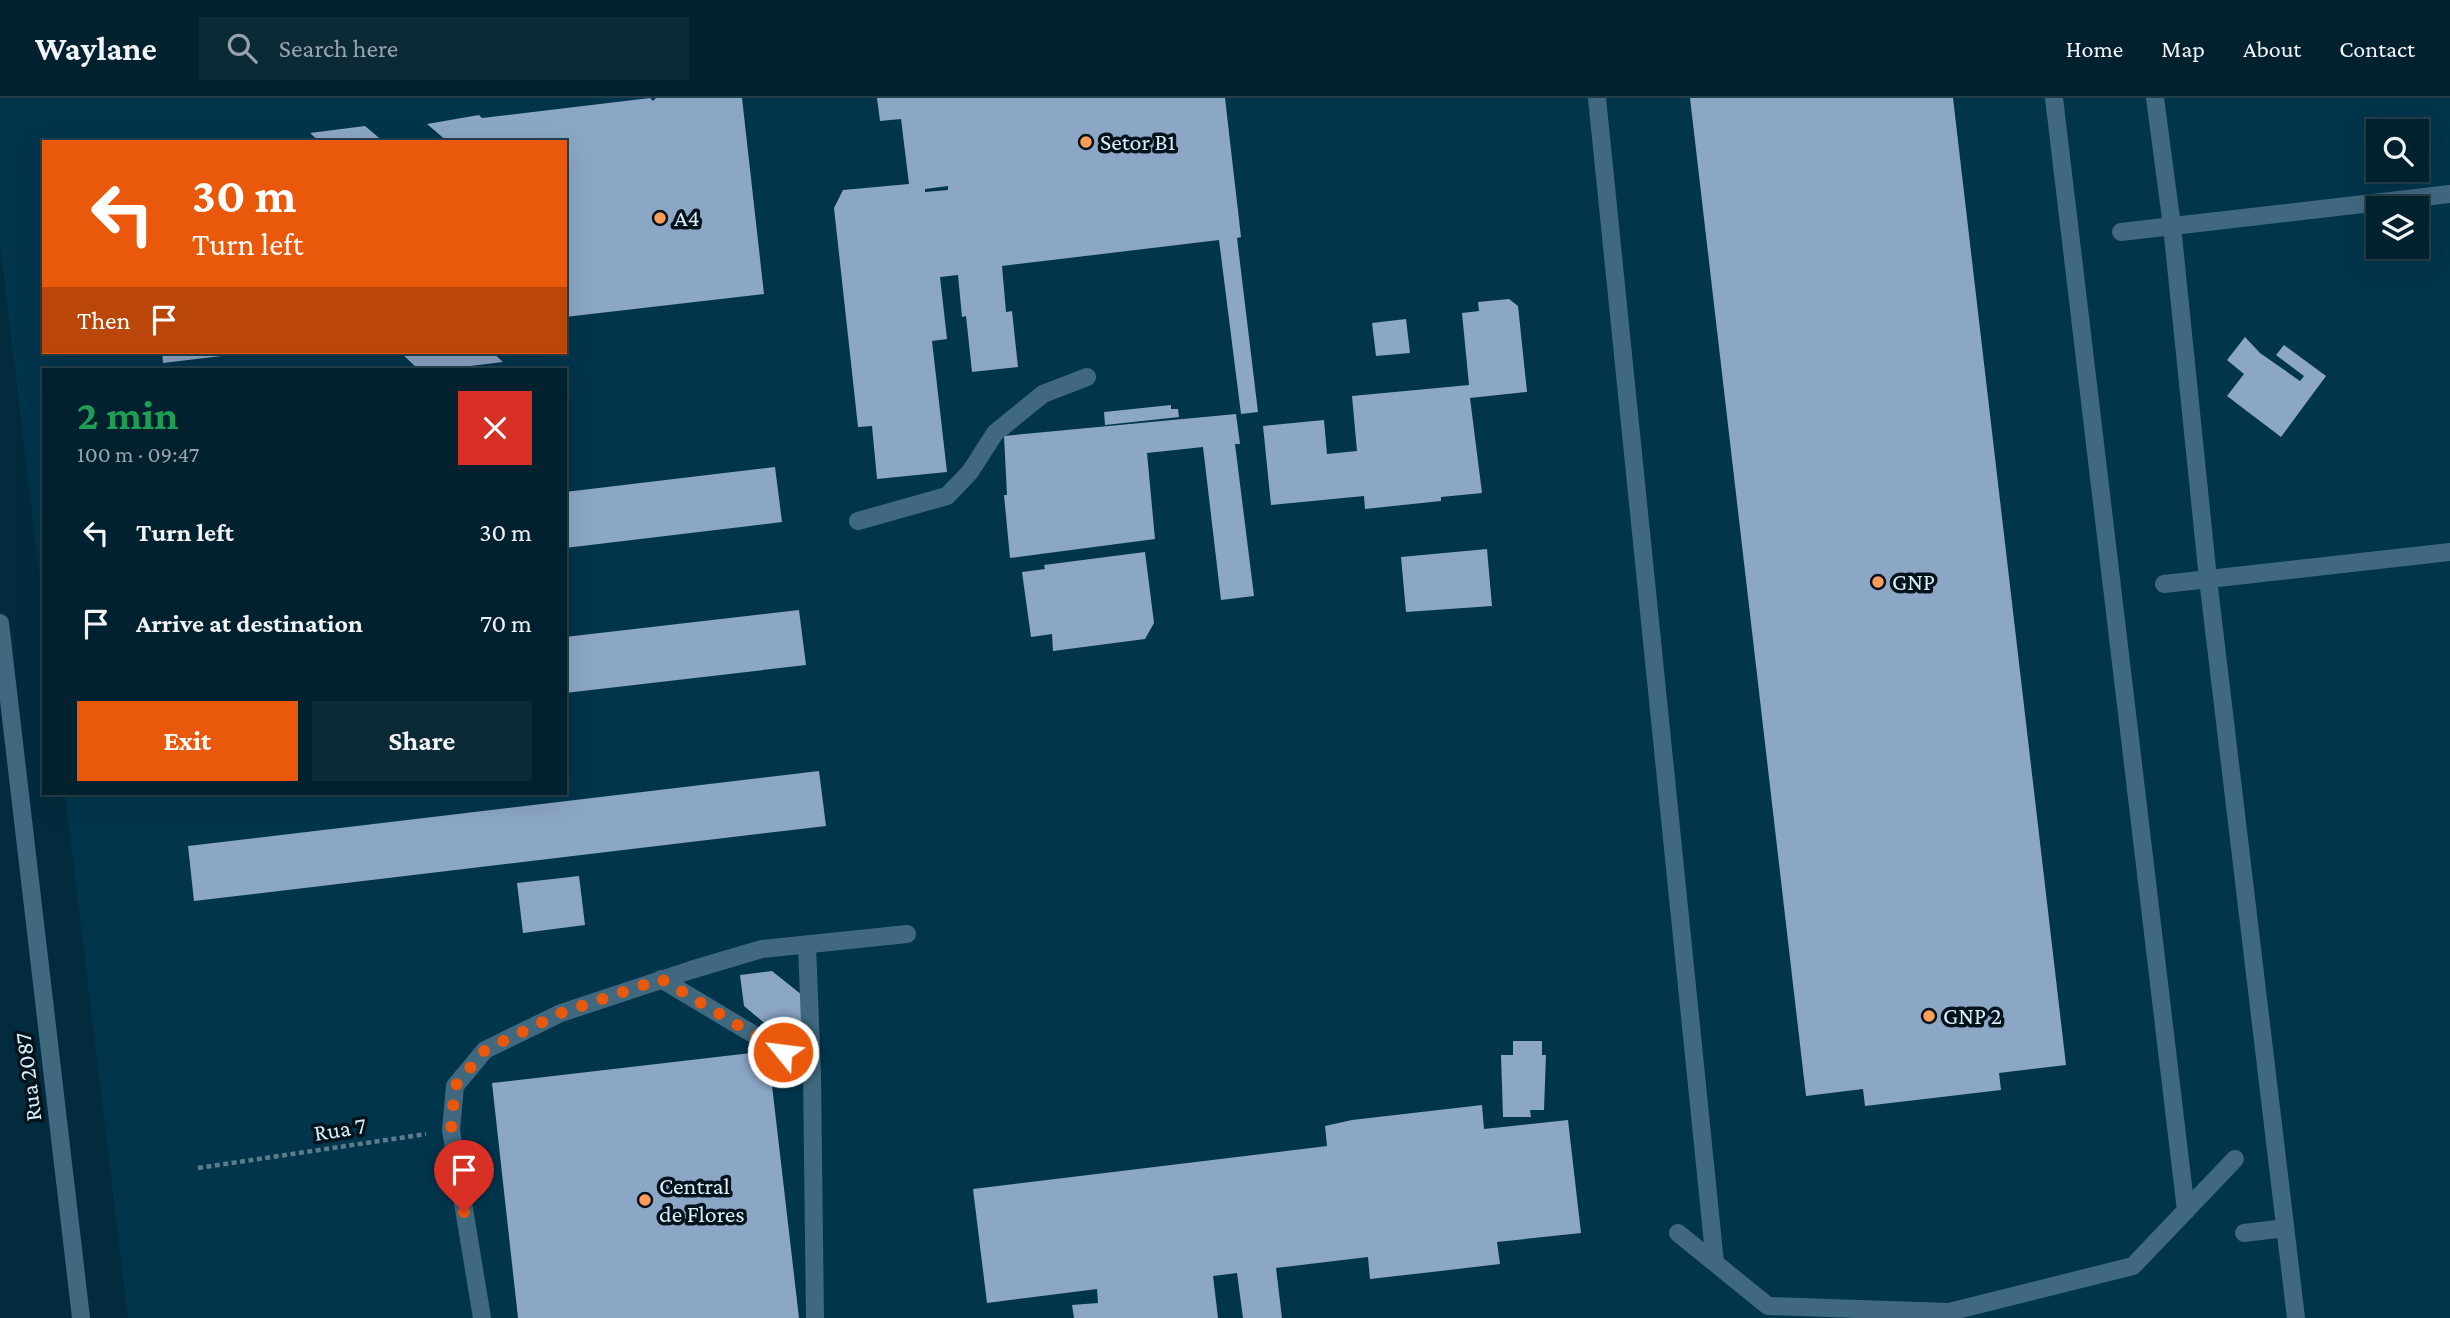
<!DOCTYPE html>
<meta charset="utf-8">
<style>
:root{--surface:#02212e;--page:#0c2936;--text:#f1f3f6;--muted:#96a3aa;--line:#233e4a;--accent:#ea580c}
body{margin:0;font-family:"Crimson Pro",serif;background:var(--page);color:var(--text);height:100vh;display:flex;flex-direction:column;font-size:26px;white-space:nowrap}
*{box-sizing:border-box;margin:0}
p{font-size:23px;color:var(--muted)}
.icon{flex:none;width:38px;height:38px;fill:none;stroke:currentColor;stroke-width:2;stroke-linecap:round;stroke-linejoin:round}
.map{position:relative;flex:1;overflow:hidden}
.details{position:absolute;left:42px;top:270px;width:525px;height:427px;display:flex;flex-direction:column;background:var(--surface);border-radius:0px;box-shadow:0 7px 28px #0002,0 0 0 2px var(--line)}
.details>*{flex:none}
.guide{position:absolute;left:42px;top:42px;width:525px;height:214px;border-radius:0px;box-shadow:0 7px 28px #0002,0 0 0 2px var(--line);background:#ea580c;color:#fff;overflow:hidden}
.tools{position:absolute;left:2366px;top:21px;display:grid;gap:14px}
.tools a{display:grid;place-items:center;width:63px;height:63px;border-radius:0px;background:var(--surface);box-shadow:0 7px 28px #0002,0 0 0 2px var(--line);font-size:35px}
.pin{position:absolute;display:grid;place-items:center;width:60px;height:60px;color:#fff;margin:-72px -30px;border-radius:50% 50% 50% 0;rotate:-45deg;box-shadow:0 0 7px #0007}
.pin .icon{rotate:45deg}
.me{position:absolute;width:77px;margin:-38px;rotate:299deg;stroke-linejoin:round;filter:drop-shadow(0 0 5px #0008)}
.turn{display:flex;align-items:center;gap:24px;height:147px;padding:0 35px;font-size:32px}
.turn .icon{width:91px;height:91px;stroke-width:2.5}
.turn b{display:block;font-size:49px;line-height:60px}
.then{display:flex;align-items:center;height:66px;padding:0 35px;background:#0003;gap:14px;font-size:26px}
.round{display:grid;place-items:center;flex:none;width:74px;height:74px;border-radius:0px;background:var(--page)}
.headline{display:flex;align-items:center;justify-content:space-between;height:119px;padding:0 35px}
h1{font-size:42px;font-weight:700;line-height:52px;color:#1e9e55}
.action{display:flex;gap:14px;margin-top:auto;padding:14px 35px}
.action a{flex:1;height:80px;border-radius:0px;background:var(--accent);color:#fff;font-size:28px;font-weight:700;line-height:80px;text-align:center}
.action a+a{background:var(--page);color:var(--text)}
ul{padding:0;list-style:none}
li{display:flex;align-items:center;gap:21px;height:91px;padding:0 35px}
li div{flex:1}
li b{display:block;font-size:26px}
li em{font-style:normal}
header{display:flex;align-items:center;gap:42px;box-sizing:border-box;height:98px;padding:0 35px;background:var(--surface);border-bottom:2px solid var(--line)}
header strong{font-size:33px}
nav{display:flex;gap:38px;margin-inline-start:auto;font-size:24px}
.search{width:490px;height:63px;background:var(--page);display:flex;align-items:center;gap:18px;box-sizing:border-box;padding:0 24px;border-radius:0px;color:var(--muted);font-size:26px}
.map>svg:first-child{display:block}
.built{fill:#00354c;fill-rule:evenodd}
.building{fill:#8ca6c6;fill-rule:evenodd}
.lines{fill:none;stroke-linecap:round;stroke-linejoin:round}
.path{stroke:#5a7c8b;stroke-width:4.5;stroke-dasharray:5 3.5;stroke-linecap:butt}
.minor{stroke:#40697f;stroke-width:18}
.route{stroke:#ea580c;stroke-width:12;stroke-dasharray:0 21.6}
.poi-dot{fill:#fe9c58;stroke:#04121b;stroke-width:2.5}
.labels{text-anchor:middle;stroke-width:7;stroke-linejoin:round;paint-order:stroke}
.poi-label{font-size:24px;fill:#d9eefb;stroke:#04121b;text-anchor:start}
.street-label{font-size:24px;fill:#d9eefb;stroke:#04121b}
</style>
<header>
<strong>Waylane</strong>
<div class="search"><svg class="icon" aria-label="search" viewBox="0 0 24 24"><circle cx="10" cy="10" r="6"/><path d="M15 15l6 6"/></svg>Search here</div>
<nav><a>Home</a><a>Map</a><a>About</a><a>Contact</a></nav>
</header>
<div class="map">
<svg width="2450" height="1220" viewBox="0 0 2450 1220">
<rect width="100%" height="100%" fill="#022c3e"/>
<!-- built -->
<path class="built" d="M0,0H2450V1220H128L65,695H565V271H44V514L0,146ZM2378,33H2417V72H2378ZM44,44H565V254H44ZM2378,110H2417V149H2378Z"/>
<!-- building -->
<path class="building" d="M650,0L653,3L656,0H742L764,196L565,219V44H448L427,26L479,17L482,20Z
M877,0H1225L1241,139L1237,140L1258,314L1241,316L1219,142L1002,168L1006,214L1012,213L1018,269L972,274L966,218L962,219L958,177L940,179L947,241L932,243L947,374L877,381L872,328L858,329L834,110L843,92L909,86L901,21L880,23ZM948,88V92L925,94V91Z
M1690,0H1953L2066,967L1999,975L2001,992L1865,1008L1863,991L1806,998Z
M365,28L384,44H320L310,35Z
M1509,201L1518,208L1527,294L1470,300L1482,395L1441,399V403L1365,411L1364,398L1271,407L1263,328L1324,322L1327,356L1357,353L1352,298L1469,287L1462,215L1479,213L1478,204Z
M1406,221L1410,255L1376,258L1372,225Z
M2245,239L2260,255L2300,283L2304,278L2276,257L2284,247L2326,278L2281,339L2227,298L2244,276L2227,262Z
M162,254H247V255L163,265Z
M400,254H492L503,264L445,271H418Z
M1171,307V311H1178L1179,319L1105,327L1104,314Z
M1236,316L1240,346H1235L1254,498L1221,502L1203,349L1147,355L1155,441L1010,460L1004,397H1007L1004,338Z
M775,369L782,424L565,450V394Z
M1487,451L1492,508L1406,514L1401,459Z
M1145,454L1154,525L1145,541L1053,553L1052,536L1031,539L1022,474L1045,471L1044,467Z
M799,512L806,567L565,595V539Z
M819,673L826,728L194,803L188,748Z
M579,778L585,827L523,835L517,785Z
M772,873L802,897L806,929L774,933L744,908L740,877Z
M1513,943H1542V957H1546L1544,1012H1530L1531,1019H1503L1501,957H1513Z
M768,953L799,1220H518L492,985Z
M1482,1007L1484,1031L1568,1022L1581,1135L1497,1144L1500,1166L1432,1174L1370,1181L1368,1159L1276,1170L1282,1220H1243L1237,1175L1213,1178L1218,1220H1074L1072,1207L1098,1205L1097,1191L987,1205L973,1091L1327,1048L1325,1028L1352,1022Z"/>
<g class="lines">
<!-- path -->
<path class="path" d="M198,1070L426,1036"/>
<!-- minor -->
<path class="minor" d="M1597,0L1715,1165
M2054,0L2186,1113
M2155,0L2172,128L2208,481L2296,1220
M2121,134L2450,96
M858,423L947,398L970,374L995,335L1043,296L1087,279
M2164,486L2450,454
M0,525L81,1220
M807,847L812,977L815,1220
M661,881L783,954L812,977
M1678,1135L1768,1208L1949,1214L2133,1168L2235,1061
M2244,1135L2285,1130
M482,1220L451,1032L455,988L485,952L561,915L691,872L762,851L907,836"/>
</g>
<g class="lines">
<!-- route -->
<path class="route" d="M464,1114L451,1032L455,988L485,952L561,915L661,881L783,954"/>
</g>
<!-- markers -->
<g class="poi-dot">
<circle cx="1086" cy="44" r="7"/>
<circle cx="660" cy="120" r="7"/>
<circle cx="1878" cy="484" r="7"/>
<circle cx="1929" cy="918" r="7"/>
<circle cx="645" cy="1102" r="7"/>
</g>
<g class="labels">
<!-- poi labels -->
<g class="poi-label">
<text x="1100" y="52">Setor B1</text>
<text x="674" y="128">A4</text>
<text x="1892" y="492">GNP</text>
<text x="1943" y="926">GNP 2</text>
<text x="659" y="1096">Central<tspan x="659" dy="28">de Flores</tspan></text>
</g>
<!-- street labels -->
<g class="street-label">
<text transform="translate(28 979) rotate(-97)" y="8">Rua 2087</text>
<text transform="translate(340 1031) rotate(-9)" y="8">Rua 7</text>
</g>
</g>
</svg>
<div class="tools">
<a><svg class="icon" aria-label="search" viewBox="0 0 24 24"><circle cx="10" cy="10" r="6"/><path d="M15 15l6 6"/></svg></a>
<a><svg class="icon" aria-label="layers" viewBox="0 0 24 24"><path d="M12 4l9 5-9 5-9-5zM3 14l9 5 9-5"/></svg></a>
</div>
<div class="pin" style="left:464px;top:1114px;background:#d93025"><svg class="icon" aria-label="arrive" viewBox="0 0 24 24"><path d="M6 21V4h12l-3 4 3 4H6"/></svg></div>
<svg class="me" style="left:783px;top:954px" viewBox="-20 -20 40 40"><circle r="17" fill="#ea580c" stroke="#fff" stroke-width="3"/><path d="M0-11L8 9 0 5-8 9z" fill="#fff"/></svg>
<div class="guide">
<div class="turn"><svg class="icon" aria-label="left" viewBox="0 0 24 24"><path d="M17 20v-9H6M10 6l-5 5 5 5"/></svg><div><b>30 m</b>Turn left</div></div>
<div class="then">Then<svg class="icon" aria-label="arrive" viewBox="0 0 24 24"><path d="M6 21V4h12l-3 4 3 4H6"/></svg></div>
</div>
<section class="details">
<div class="headline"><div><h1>2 min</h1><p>100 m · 09:47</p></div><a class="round" style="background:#d93025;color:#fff"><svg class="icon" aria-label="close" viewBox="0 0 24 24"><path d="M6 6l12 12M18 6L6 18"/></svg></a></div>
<ul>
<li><svg class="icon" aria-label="left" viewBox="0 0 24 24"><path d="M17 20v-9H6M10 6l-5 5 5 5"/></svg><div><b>Turn left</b></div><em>30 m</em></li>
<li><svg class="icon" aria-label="arrive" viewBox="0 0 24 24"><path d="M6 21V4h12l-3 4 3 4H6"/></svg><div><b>Arrive at destination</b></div><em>70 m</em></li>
</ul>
<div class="action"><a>Exit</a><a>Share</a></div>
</section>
</div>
